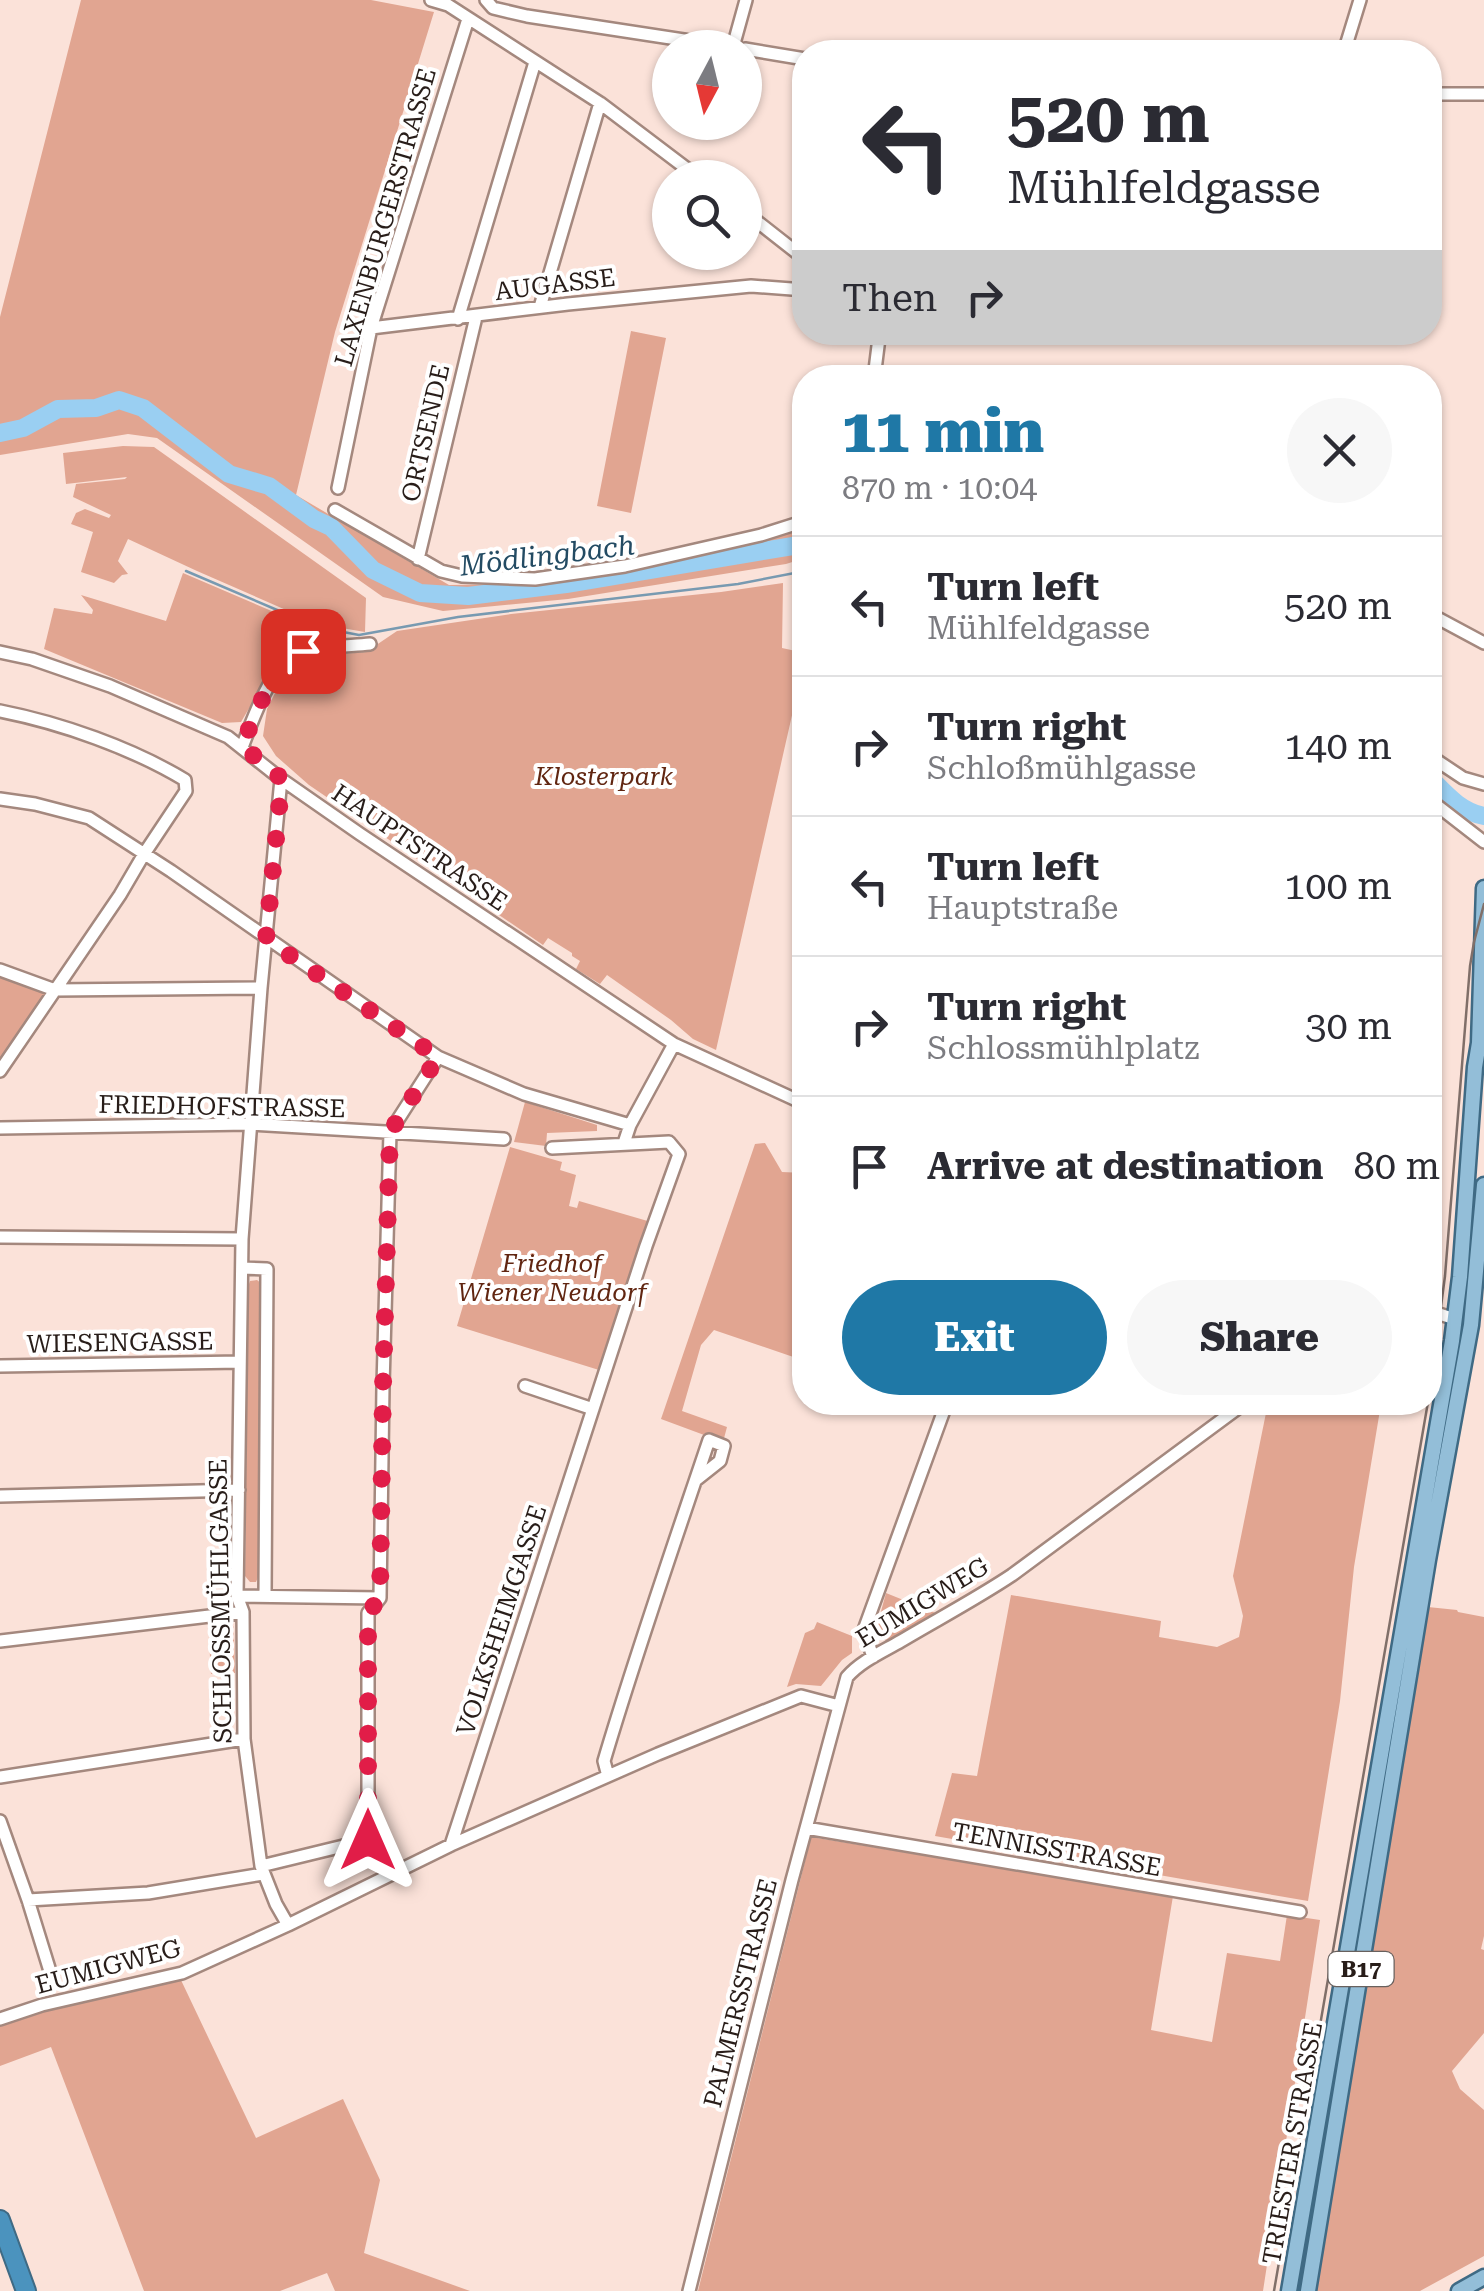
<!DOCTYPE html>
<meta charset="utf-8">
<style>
:root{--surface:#fff;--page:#f7f7f7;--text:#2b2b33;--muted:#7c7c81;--line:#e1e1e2;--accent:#1f78a6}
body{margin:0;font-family:"Roboto Serif",serif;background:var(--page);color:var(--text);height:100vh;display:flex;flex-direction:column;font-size:38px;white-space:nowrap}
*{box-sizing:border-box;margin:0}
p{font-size:32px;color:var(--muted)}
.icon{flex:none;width:55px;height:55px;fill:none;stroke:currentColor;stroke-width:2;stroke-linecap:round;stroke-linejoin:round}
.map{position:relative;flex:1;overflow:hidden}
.drawer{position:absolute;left:792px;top:365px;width:650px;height:1050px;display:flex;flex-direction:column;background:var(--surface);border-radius:40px;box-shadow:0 2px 8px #0004}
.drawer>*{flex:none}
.banner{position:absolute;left:792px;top:40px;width:650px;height:305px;border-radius:40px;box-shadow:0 2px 8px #0004;background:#fff;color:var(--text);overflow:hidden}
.needle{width:65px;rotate:187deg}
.buttons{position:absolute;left:652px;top:30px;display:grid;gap:20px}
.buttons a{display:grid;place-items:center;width:110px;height:110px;border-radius:50%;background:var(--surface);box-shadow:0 2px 8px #0004;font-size:50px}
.pin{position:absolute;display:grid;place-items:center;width:85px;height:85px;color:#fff;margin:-42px;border-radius:20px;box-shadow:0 5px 15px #0006}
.me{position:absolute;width:110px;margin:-55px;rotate:0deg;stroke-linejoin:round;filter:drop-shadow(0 0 8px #0008)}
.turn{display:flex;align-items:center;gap:35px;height:210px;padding:0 50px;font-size:45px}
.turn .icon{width:130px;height:130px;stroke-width:2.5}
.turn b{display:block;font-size:70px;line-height:85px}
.then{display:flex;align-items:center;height:95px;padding:0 50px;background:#0003;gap:20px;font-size:38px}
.round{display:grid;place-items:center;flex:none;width:105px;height:105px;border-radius:52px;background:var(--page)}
.head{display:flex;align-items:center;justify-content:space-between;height:170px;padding:0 50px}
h1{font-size:60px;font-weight:800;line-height:75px;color:var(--accent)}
.primary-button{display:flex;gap:20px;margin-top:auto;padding:20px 50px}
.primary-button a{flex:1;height:115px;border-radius:60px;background:var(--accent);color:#fff;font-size:40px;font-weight:800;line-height:115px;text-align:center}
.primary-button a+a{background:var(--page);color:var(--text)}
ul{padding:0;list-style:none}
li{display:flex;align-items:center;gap:30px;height:140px;padding:0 50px;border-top:2px solid var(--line)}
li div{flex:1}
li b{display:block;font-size:38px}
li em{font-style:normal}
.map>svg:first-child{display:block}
.green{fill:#e1a591}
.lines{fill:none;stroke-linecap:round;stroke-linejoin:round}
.stream{stroke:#789ab1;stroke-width:2.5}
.river{stroke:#9acff2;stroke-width:18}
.minor-casing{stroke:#a4887e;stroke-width:16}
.major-casing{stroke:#3f6a84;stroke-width:19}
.highway-casing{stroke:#3f6a84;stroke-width:22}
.minor{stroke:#fff;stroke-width:11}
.major{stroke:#93bed8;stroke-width:14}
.highway{stroke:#4b93be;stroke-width:18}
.tram{stroke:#806f69;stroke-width:2.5}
.route{stroke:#e11d48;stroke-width:18;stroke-dasharray:0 32.4}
.labels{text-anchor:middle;stroke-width:8;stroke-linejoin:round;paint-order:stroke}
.shield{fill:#fff;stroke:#68615e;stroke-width:2.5}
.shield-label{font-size:22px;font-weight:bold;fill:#281d19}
.street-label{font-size:25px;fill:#281d19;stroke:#fff}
.park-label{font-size:25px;font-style:italic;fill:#612611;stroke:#fff}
.water-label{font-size:28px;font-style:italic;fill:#234b63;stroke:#fff}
</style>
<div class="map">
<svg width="1484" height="2291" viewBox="0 0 1484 2291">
<rect width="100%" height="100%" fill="#fbe2d9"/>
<!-- green -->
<path class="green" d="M81,0H371L434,12L335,332L296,495L449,585L541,584L546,590L645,576L654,565L779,536L805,527V558L786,564L568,599L443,611L383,597L157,438L128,434L0,455V317Z
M631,331L666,338L631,513L597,506Z
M123,446L154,447L366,598L365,632L318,624L197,571L128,539L118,561L128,574L122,575L114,583L81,572L93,532L71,524L76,513L85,509L109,518L111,515L73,497L76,484L125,479L127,477L66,484L63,453Z
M183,573L316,630L344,635V639H306L288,646L297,651L268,676L241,722L222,723L44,649L54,608L92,614L93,610L81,595L166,621Z
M783,583L782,648L805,653V658L716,1050L693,1039L671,1020L607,975L600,984L576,969L580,961L572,956V953L548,938L543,945L309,785L276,756L263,736L267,709L275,693L293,667L305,660L320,656L366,652L397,631L511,614L721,592Z
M0,974L46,991L45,1001L0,1064Z
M525,1102L597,1125V1131L547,1133L546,1146L514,1142Z
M765,1143L782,1172L805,1173V1361L714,1330L701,1345L682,1411L727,1427L723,1442L661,1419L755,1144Z
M510,1147L562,1162L560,1170L576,1175L569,1206L577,1208L579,1201L651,1222L599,1370L457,1326Z
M257,1280L263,1285L259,1575L256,1582H250L245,1576L248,1287L250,1281Z
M1268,1403H1346L1380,1410L1354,1567L1340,1701L1308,1901L935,1836L952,1773L977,1776L1011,1595L1161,1621L1159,1637L1217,1647L1239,1637L1243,1616L1233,1576Z
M886,1593L938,1614L891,1640L886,1641L878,1635L877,1626Z
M1428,1607L1457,1610L1458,1612L1484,1617V1936L1481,1949L1484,1950V2033L1452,2071L1460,2089L1484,2110V2256L1420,2291H1315Z
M226,1620L234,1627L235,1673L211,1674L208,1622Z
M817,1622L852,1636V1653L842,1660L821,1686L796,1684L787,1687L805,1633L814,1629Z
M811,1837L1173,1896L1151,2030L1212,2042L1227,1953L1280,1961L1287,1915L1320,1920L1263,2291H698Z
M180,1978L256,2138L343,2099L380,2180L364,2253L470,2291H335L327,2273L280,2291H144L51,2047L0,2066V2025L87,1996Z"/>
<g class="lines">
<!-- stream -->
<path class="stream" d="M186,571L317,627L359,635L458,617L738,584L805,571"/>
<!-- river -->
<path class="river" d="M0,433L23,428L58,409L96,408L119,400L143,408L229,474L269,486L314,519L331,527L373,570L420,593L468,596L566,584L805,544
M1430,778C1447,795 1460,811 1484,816"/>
<defs>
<path id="minor" d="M431,0L448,5L600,103L699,178
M486,0L493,8L527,16L736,48
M733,47L746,0
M745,49L805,59
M1344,52L1360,0
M1430,94H1484
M745,212L805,259
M540,307L600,103
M458,319L535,62
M371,328L568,304L751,286L805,290
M874,378L879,338L877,332
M338,488L371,328L468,19
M335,510L441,571L462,576L535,579L625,566L761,535L805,521
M418,559L476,317
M1430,614L1484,643
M0,652L32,659L110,686L228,737L281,779L360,834L674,1044L805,1104
M0,711C61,723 132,748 185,780L186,791L144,854L120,895L0,1071
M242,747C254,718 272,658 306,651C326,646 349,646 370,644
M1430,756L1463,778L1484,784
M281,779L261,988L242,1239L237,1596L243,1612L244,1739L261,1866L276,1904L288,1925
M0,799L35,804L89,818L171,871L438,1057L524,1094L630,1125
M1430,800L1484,842
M0,970L55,990L261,988
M0,1128L249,1124L504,1139
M624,1143L630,1125L674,1044
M0,1237L242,1239
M242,1268L267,1269L265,1596
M1430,1311L1455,1319
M0,1366L240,1362
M525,1386L593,1409
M0,1496L239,1490
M237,1596L380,1598
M0,1641L243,1612
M873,1657L864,1630L947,1402
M608,1776L604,1761C636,1653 673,1547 709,1440L724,1446L720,1461L696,1480
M0,1777L244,1739
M0,1821L28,1900L53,1981
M806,1828L1300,1912
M451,1845L646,1246L679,1154L669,1142L552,1148
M261,1866L368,1840V1613L380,1598L383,1386L390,1132L438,1057
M28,1900L148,1893L263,1874
M0,2019L42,2005L182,1973L288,1925L451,1845L658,1754L801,1696L839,1706
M689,2291L792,1880L847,1677C861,1661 882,1652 901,1641C938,1619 976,1599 1012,1575L1246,1402"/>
<path id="major" d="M1289,2291L1452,1341L1460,1277L1475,1067L1479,1043L1484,888
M1308,2291L1428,1560L1471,1325L1484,1185
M1459,2291L1484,2277"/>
<path id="highway" d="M0,2220L26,2291"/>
</defs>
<!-- minor casing -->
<use href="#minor" class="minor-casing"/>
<!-- major casing -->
<use href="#major" class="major-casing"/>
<!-- highway casing -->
<use href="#highway" class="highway-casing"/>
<!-- minor -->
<use href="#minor" class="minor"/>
<!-- major -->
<use href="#major" class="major"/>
<!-- highway -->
<use href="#highway" class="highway"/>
<!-- tram -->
<path class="tram" d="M1430,1389L1445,1276L1470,966L1474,942L1484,904
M1274,2291L1428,1402"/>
</g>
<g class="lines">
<!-- route -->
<path class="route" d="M303,651C269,672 257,711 242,746L282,779L266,939L438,1057L390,1132L383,1386L380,1598L368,1613V1840"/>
</g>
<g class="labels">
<!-- shield labels -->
<rect class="shield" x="1328.5" y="1952" width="65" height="34" rx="8"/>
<g class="shield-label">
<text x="1361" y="1977">B17</text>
</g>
<!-- street labels -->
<g class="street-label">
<text transform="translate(385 217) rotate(-74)" y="9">LAXENBURGERSTRASSE</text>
<text transform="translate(555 284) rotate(-7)" y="9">AUGASSE</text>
<text transform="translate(425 433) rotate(-77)" y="9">ORTSENDE</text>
<text transform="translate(420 847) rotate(34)" y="9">HAUPTSTRASSE</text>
<text transform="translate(222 1106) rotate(1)" y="9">FRIEDHOFSTRASSE</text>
<text transform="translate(120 1342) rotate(-1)" y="9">WIESENGASSE</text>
<text transform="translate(220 1601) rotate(-91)" y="9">SCHLOSSMÜHLGASSE</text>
<text transform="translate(922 1602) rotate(-31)" y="9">EUMIGWEG</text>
<text transform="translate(501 1620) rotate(-72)" y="9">VOLKSHEIMGASSE</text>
<text transform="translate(1057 1849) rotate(10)" y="9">TENNISSTRASSE</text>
<text transform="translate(108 1966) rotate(-15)" y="9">EUMIGWEG</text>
<text transform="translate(740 1993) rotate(-76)" y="9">PALMERSSTRASSE</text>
<text transform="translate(1292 2143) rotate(-80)" y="9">TRIESTER STRASSE</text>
</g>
<!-- park labels -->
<g class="park-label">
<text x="604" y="785">Klosterpark</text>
<text x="552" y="1272">Friedhof<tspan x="552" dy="29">Wiener Neudorf</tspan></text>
</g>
<!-- water labels -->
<g class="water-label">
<text transform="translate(547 555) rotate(-7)" y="10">Mödlingbach</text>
</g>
</g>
</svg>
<div class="buttons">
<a><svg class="needle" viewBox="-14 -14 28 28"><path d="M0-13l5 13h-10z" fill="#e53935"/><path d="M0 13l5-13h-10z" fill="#7c7c81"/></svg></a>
<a><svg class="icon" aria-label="search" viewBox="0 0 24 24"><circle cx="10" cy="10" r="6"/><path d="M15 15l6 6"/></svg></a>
</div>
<div class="pin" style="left:303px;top:651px;background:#d93025"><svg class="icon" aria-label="arrive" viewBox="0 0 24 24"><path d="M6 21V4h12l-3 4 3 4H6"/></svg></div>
<svg class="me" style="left:368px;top:1840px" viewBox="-20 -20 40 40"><path d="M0-17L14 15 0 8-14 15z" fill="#e11d48" stroke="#fff" stroke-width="4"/></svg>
<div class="banner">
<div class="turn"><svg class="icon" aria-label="left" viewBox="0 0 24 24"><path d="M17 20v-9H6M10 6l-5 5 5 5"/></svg><div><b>520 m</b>Mühlfeldgasse</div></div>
<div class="then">Then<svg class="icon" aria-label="right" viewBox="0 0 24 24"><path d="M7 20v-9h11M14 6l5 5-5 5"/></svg></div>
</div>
<section class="drawer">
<div class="head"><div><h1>11 min</h1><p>870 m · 10:04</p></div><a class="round"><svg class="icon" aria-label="close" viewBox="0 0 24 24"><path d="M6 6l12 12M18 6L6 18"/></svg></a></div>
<ul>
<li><svg class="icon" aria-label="left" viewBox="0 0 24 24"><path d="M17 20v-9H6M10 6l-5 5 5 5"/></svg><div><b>Turn left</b><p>Mühlfeldgasse</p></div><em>520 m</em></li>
<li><svg class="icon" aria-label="right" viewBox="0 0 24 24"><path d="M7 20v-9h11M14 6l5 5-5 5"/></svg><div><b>Turn right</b><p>Schloßmühlgasse</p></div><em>140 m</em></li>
<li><svg class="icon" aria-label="left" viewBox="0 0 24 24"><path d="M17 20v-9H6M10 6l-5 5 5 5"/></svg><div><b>Turn left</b><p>Hauptstraße</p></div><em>100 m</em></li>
<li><svg class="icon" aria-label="right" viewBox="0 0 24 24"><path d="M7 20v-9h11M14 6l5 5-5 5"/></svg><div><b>Turn right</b><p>Schlossmühlplatz</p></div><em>30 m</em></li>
<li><svg class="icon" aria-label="arrive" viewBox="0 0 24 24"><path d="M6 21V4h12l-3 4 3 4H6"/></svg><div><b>Arrive at destination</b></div><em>80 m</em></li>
</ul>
<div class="primary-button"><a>Exit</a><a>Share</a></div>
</section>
</div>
